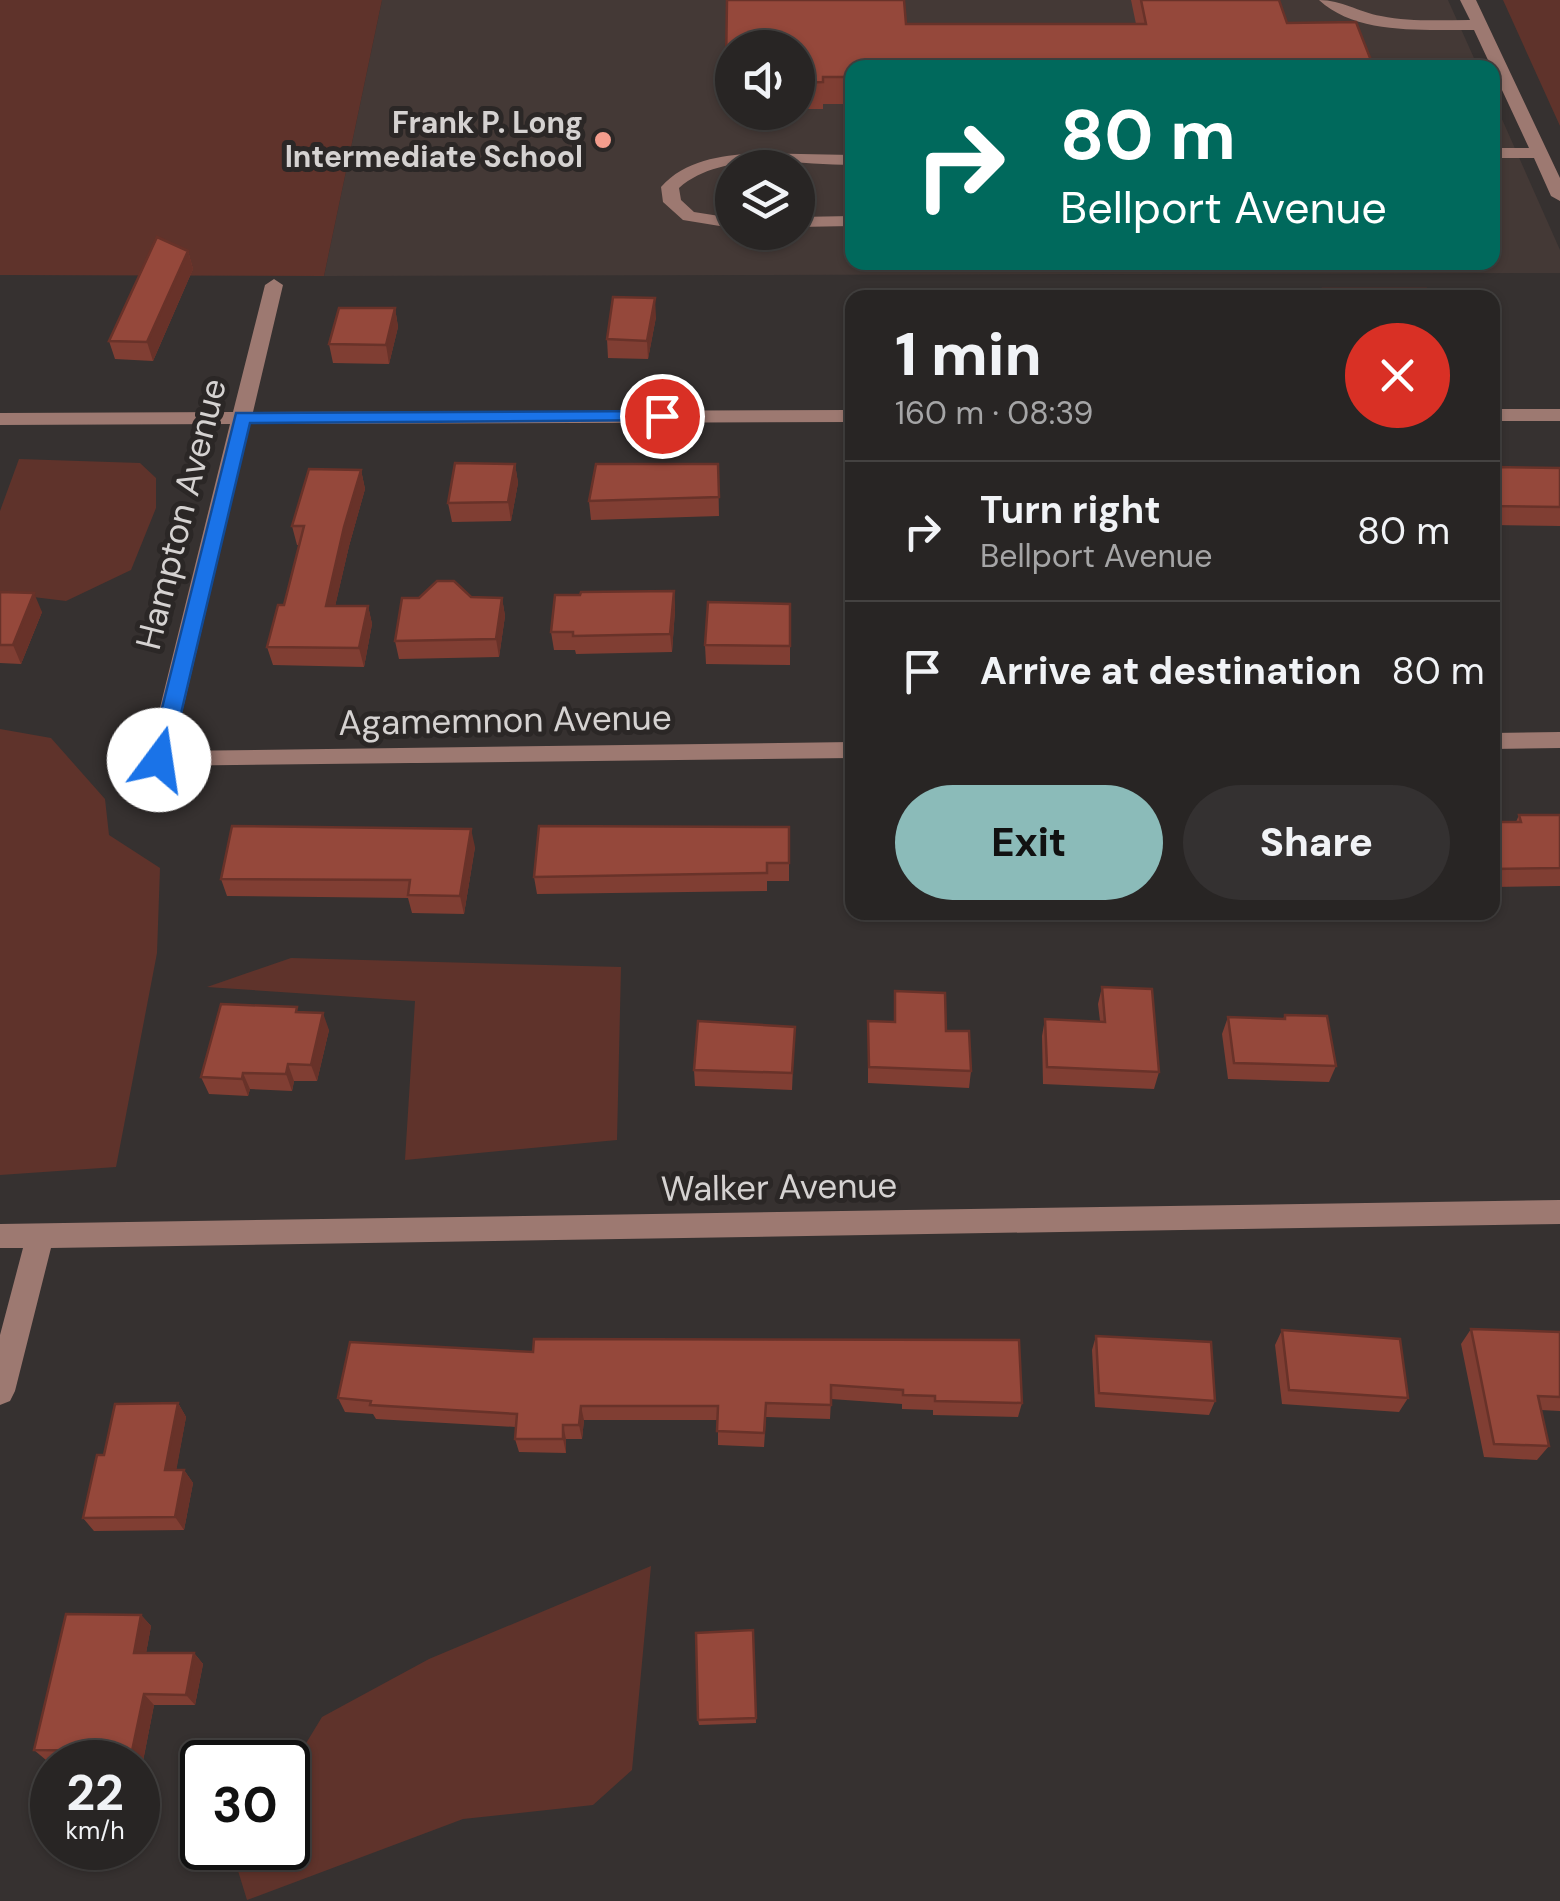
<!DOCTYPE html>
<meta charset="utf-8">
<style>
:root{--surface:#282524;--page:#343131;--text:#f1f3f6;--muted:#a5a5a6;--line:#444241;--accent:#8bbbb9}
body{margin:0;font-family:"DM Sans",sans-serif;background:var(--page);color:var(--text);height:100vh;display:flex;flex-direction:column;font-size:38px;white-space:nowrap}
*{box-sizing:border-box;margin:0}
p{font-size:32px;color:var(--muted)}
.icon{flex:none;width:55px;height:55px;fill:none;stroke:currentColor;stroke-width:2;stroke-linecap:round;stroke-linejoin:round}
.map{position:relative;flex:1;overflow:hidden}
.details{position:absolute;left:845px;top:290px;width:655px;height:630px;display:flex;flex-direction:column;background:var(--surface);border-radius:20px;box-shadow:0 2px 8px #0004,0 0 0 2px var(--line)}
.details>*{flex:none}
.banner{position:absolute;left:845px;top:60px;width:655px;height:210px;border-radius:20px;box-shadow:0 2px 8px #0004,0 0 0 2px var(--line);background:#00695c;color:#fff;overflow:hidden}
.buttons{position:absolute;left:715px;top:30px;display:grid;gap:20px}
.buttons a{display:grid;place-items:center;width:100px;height:100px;border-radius:50%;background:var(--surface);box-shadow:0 2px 8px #0004,0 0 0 2px var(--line);font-size:50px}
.speed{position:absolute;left:30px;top:1740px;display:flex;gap:20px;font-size:50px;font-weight:700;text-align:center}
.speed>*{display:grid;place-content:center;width:130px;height:130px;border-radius:50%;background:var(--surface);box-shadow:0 2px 8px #0004,0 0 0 2px var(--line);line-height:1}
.speed small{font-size:25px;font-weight:400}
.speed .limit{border:5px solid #111;border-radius:15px;background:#fff;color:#111}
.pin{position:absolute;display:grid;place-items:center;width:85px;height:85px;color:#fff;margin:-42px;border:5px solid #fff;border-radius:50%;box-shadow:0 2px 10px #0007}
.me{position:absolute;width:110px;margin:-55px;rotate:14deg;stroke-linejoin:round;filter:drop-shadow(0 0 8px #0008)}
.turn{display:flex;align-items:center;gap:35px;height:210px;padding:0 50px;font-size:45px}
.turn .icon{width:130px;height:130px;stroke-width:2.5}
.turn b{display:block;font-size:70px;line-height:85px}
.round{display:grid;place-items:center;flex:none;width:105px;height:105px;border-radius:52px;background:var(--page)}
.headline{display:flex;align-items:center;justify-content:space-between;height:170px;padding:0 50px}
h1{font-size:60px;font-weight:800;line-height:75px}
.primary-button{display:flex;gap:20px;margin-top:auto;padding:20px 50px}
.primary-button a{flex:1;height:115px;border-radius:60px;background:var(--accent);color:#111;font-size:40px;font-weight:800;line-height:115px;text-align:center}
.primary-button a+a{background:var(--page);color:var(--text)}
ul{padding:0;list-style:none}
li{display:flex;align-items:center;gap:30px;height:140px;padding:0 50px;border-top:2px solid var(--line)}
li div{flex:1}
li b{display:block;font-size:38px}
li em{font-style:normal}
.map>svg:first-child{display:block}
.built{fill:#443936;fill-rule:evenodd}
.green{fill:#5f332b}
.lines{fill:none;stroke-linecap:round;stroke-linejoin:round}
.minor{fill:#9d7971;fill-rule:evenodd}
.wall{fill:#803e33}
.shaded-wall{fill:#683229}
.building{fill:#95483b;stroke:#683229;stroke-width:2.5}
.route{fill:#1a73e8;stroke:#114b97;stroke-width:2.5}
.poi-dot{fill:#f49d8d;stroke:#2b2726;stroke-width:4}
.labels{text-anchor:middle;stroke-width:10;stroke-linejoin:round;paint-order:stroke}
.far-poi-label{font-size:30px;font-weight:bold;fill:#d5d2d1;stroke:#2b2726;text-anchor:end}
.street-label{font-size:35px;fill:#d5d2d1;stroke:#2b2726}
</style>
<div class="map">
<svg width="1560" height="1901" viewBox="0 0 1560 1901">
<rect width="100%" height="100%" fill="#363130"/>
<!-- built -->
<path class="built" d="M382,0H1448L1478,67L852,68V262H1492L1493,99L1560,250V273L324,276ZM732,48H798V112H732ZM732,168H798V232H732Z"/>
<!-- green -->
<path class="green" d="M0,0H382L324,276L0,275Z
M1503,0H1560V126Z
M19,459L140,463L156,478V508L131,570L66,601L0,593V511Z
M0,729L51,738L105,799L109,835L160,868L157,953L116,1167L0,1175Z
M291,958L621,967L617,1140L405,1160L415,1001L207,987Z
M651,1566L632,1770L593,1805L463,1819L247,1900L231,1848H288V1773L322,1717L429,1659Z"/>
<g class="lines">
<!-- minor -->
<path class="minor" d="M1319,0C1342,0 1358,12 1381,16C1410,22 1440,20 1470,20L1460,0H1476L1560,178V201L1551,196L1534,158H1492V148H1529L1474,30C1425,29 1358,36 1319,0Z
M754,153L852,155V165C798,165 724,149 679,188L681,200L694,212L732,218V228L683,220L663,202L661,187C685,160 720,156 754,153Z
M852,216V226L798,227V217Z
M274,279L283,285L253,412L852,410V422L250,424L173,751L852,742V758L151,766L147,760L230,424L0,425V413L233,412L265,285Z
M1492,409H1560V421H1492Z
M1560,732V748L1492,749V733Z
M1560,1200V1224L51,1248L15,1391L10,1401L0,1405V1335L23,1248H0V1224Z"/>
</g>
<!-- wall -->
<path class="wall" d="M727,0H904L906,24H1136L1131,0H1279L1287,23L1356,22L1374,68H852V104H823V109H798V48H732V92H727Z
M188,251L193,269L153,361L115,359L109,341Z
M395,308L398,327L389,364L333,363L329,344Z
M656,317L648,359L608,358L607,339Z
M515,464L518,483L511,521L452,522L448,503Z
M718,464L719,516L591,520L589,501Z
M1492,467L1560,468V526L1492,525Z
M361,470L365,489L349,546L335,606H368L372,624L364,667L273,665L267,647L284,605L299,545H297L292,526Z
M674,591L675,610L672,652L576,654L575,650H554L551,632Z
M0,592L42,612L21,664L0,663Z
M502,598L505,616L499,657L399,659L395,641Z
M790,604V665L706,664L705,645Z
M1519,815H1560V886L1492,887V822H1516Z
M789,827V881H767V891L537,894L534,877Z
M475,847L464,914L412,913L408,898L227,896L221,879Z
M863,912H952V914L864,915Z
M1102,987L1159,1072L1154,1089L1043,1084L1042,1036L1045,1019L1100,1021L1098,1004Z
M895,991L946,1031L971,1071L969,1088L868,1083V1021L894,1022Z
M299,1012L329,1030L317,1081H294L292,1091L250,1089L248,1096L209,1094L201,1077Z
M1285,1015L1336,1066L1329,1082L1228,1079L1222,1034L1228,1017L1283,1019Z
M794,1044L792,1090L695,1086L694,1070Z
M1471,1329L1560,1332V1411L1541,1410L1549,1446L1537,1460L1484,1457L1461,1344Z
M1282,1330L1408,1398L1399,1412L1282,1404L1275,1345Z
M1096,1336L1215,1401L1209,1415L1095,1407L1092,1350Z
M534,1339L1022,1403L1018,1417L933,1415V1410L902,1409V1404L831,1399L830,1419L766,1417L764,1447L718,1445V1420H584L582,1439H566V1453L519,1452L515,1439L516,1427L376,1419L373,1414L345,1412L338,1398L533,1352Z
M178,1403L186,1417L176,1470H184L193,1483L184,1530L94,1531L83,1518L104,1455Z
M141,1615L151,1626L146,1653H194L203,1664L195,1705H154L143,1761L46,1760L34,1750Z
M753,1630L756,1723L699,1725L698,1720Z"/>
<!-- shaded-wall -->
<path class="shaded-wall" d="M188,251L193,269L153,361L147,342Z
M655,298L656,317L648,359L647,341Z
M395,308L398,327L389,364L386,345Z
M515,464L518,483L511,521L508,502Z
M361,470L365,489L349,546L331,624L326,606L344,527Z
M674,591L675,610L672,652L670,634Z
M34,593L42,612L21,664L13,645Z
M502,598L505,616L499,657L496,639Z
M368,606L372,624L364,667L359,648Z
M471,829L475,847L464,914L460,896Z
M323,1013L329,1030L317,1081L311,1065Z
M288,1064L294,1081L292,1091L286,1074Z
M243,1073L250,1089L248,1096L242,1079Z
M178,1403L186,1417L174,1483L165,1470Z
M581,1406L584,1420L582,1439L579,1425Z
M563,1425L566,1439V1453L563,1439Z
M184,1470L193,1483L184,1530L175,1517Z
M141,1615L151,1626L144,1664L134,1653Z
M194,1653L203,1664L195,1705L186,1695Z
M144,1694L154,1705L143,1761L132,1751Z"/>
<!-- building -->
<path class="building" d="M727,0H904L906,24H1146L1141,0H1279L1287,23L1356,22L1374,68H852V77H823V82L798,83V48H732V65H726Z
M157,237L188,251L147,342L109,341Z
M1323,289H1426L1429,298H1324Z
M1118,292H1169L1170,298H1119Z
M613,297L655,298L647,341L607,339Z
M339,308H395L386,345L329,344Z
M455,463L515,464L508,502L448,503Z
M596,464H718L719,497L589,501Z
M1492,467L1560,468V507L1492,506Z
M309,469L361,470L344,527L326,606H368L359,648L267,647L278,605H284L304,526H292Z
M437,581H454L471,597L502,598L496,639L395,641L402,598H419Z
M674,591L670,634L573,636V632H551L555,595H580L581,592Z
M0,592L34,593L13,645H0Z
M708,602L790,604V646L705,645Z
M1519,815H1560V868L1492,869V822H1521Z
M232,826L471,829L460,896L408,895L410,880L221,879Z
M539,826L789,827V863H767V873L534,877Z
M1102,987L1152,989L1159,1072L1047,1067L1045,1019L1105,1022Z
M895,991L945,993L946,1031H969L971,1071L869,1067L868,1021L895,1022Z
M221,1004L297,1007L296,1012L323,1013L311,1065L288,1064L286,1074L243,1073L242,1079L201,1077Z
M1285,1015L1327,1016L1336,1066L1234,1063L1228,1017L1285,1019Z
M698,1021L795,1027L792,1073L694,1070Z
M1471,1329L1560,1332V1397L1538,1396L1549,1446L1494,1444Z
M1282,1330L1400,1339L1408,1398L1289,1390Z
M1096,1336L1211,1342L1215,1401L1099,1393Z
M534,1339L1019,1340L1022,1403L935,1401V1396L903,1395V1390L831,1385V1405L766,1403L764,1433L717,1431L718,1406H581L579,1425H563V1439H515L517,1414L370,1405L371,1401L338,1398L350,1342L533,1352Z
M178,1403L165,1470H184L175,1517L83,1518L97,1455H104L115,1404Z
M66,1614L141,1615L134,1653H194L186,1695L144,1694L132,1751L34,1750Z
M753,1630L756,1718L698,1720L696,1633Z"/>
<!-- route -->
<path class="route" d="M662,411L671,416L668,420L250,423L170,760L159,768L152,766L149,760L236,413Z"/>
<!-- markers -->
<circle class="poi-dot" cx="603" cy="140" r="10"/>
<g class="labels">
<!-- far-poi labels -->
<g class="far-poi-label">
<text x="583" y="133">Frank P. Long<tspan x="583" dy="34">Intermediate School</tspan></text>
</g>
<!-- street labels -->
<g class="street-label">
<text transform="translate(181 514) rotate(-76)" y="12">Hampton Avenue</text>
<text transform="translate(505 720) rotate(-1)" y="12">Agamemnon Avenue</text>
<text transform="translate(779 1187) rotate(-1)" y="12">Walker Avenue</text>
</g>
</g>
</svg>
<div class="buttons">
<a><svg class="icon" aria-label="sound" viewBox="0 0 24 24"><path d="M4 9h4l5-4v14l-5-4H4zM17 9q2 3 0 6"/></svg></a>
<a><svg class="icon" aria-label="layers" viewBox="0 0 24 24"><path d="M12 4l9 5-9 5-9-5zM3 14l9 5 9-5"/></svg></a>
</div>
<div class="speed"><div>22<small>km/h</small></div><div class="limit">30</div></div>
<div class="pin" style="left:662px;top:416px;background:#d93025"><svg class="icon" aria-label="arrive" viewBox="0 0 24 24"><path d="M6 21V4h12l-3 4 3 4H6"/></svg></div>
<svg class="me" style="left:159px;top:760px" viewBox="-20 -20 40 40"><circle r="19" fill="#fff"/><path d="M0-13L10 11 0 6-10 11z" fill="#1a73e8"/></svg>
<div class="banner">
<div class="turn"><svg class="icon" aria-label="right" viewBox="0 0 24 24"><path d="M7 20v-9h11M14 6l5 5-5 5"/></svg><div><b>80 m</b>Bellport Avenue</div></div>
</div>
<section class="details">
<div class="headline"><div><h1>1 min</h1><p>160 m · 08:39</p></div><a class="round" style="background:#d93025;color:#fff"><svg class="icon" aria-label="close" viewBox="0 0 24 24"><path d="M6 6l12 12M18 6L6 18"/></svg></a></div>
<ul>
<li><svg class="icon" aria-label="right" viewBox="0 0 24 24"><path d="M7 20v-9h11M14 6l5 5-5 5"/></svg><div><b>Turn right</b><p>Bellport Avenue</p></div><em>80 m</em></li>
<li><svg class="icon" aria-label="arrive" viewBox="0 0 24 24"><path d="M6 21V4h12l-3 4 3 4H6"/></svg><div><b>Arrive at destination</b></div><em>80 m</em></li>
</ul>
<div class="primary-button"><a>Exit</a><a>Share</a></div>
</section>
</div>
